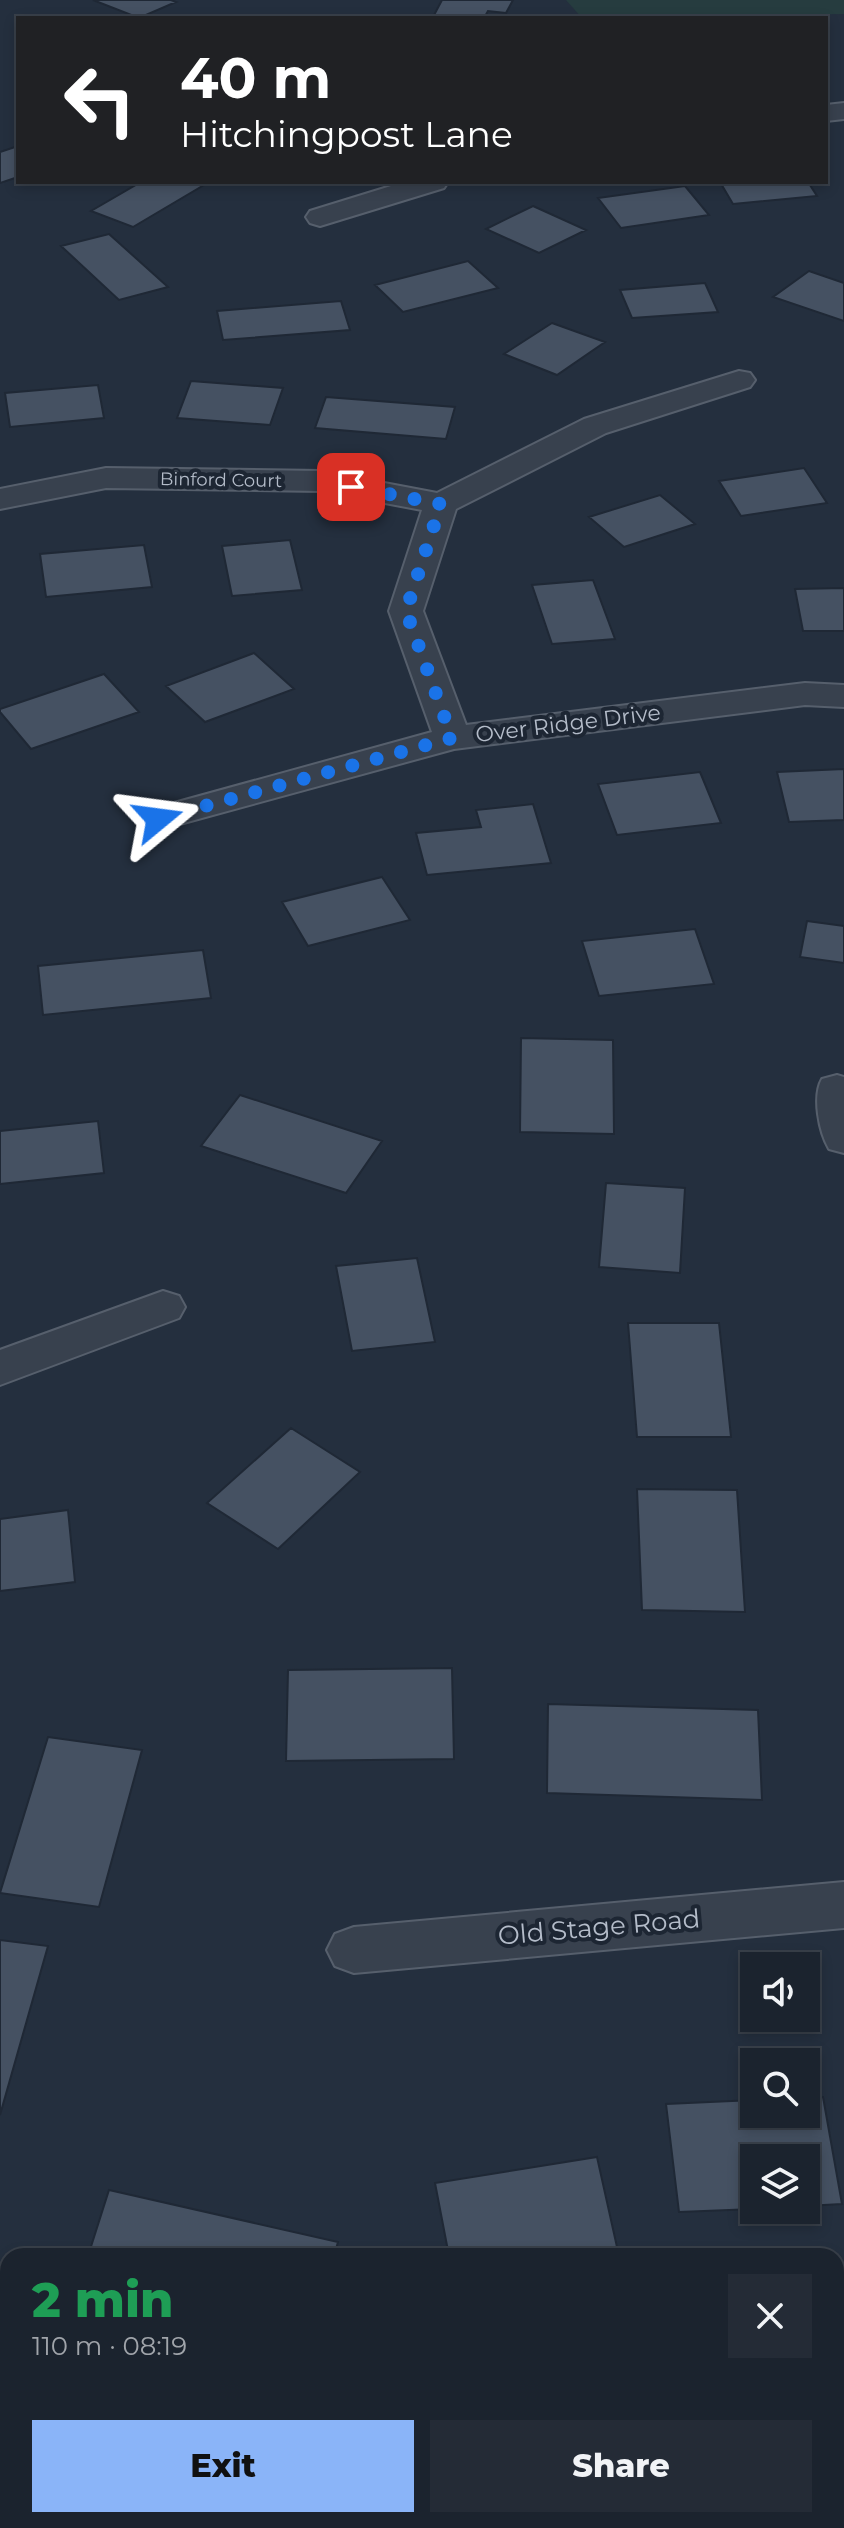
<!DOCTYPE html>
<meta charset="utf-8">
<style>
:root{--surface:#1b232e;--page:#242b36;--text:#f1f3f6;--muted:#a0a4aa;--line:#39404a;--accent:#8ab4f8}
body{margin:0;font-family:Montserrat,sans-serif;background:var(--page);color:var(--text);height:100vh;display:flex;flex-direction:column;font-size:30px;white-space:nowrap}
*{box-sizing:border-box;margin:0}
p{font-size:26px;color:var(--muted)}
.icon{flex:none;width:44px;height:44px;fill:none;stroke:currentColor;stroke-width:2;stroke-linecap:round;stroke-linejoin:round}
.map{position:relative;flex:1;overflow:hidden}
.sheet{position:absolute;left:0px;top:2248px;width:844px;height:280px;display:flex;flex-direction:column;background:var(--surface);border-radius:24px 24px 0 0;box-shadow:0 4px 12px #0003,0 0 0 2px var(--line)}
.sheet>*{flex:none}
.top-card{position:absolute;left:16px;top:16px;width:812px;height:168px;border-radius:0px;box-shadow:0 4px 12px #0003,0 0 0 2px var(--line);background:#202124;color:#fff;overflow:hidden}
.tools{position:absolute;left:740px;top:1952px;display:grid;gap:16px}
.tools a{display:grid;place-items:center;width:80px;height:80px;border-radius:0px;background:var(--surface);box-shadow:0 4px 12px #0003,0 0 0 2px var(--line);font-size:40px}
.pin{position:absolute;display:grid;place-items:center;width:68px;height:68px;color:#fff;margin:-34px;border-radius:16px;box-shadow:0 4px 12px #0006}
.me{position:absolute;width:88px;margin:-44px;rotate:74deg;stroke-linejoin:round;filter:drop-shadow(0 0 6px #0008)}
.turn{display:flex;align-items:center;gap:28px;height:168px;padding:0 32px;font-size:36px}
.turn .icon{width:104px;height:104px;stroke-width:2.5}
.turn b{display:block;font-size:56px;line-height:68px}
.round{display:grid;place-items:center;flex:none;width:84px;height:84px;border-radius:0px;background:var(--page)}
.headline{display:flex;align-items:center;justify-content:space-between;height:136px;padding:0 32px}
h1{font-size:48px;font-weight:800;line-height:60px;color:#1e9e55}
.button{display:flex;gap:16px;margin-top:auto;padding:16px 32px}
.button a{flex:1;height:92px;border-radius:0px;background:var(--accent);color:#111;font-size:32px;font-weight:800;line-height:92px;text-align:center}
.button a+a{background:var(--page);color:var(--text)}
.map>svg:first-child{display:block}
.green{fill:#263c3f}
.building{fill:#455162;stroke:#1f2835;stroke-width:2}
.lines{fill:none;stroke-linecap:round;stroke-linejoin:round}
.minor-casing{stroke:#565f6c;stroke-width:4}
.minor{fill:#38414e;fill-rule:evenodd}
.route{stroke:#1a73e8;stroke-width:14;stroke-dasharray:0 25.2}
.labels{text-anchor:middle;stroke-width:8;stroke-linejoin:round;paint-order:stroke}
.far-street-label{font-size:18px;fill:#b4bcc9;stroke:#1d2633}
.street-label{font-size:22px;fill:#b4bcc9;stroke:#1d2633}
.near-street-label{font-size:26px;fill:#b4bcc9;stroke:#1d2633}
</style>
<div class="map">
<svg width="844" height="2528" viewBox="0 0 844 2528">
<rect width="100%" height="100%" fill="#242f3e"/>
<!-- green -->
<path class="green" d="M566,0H844V14L582,18Z"/>
<!-- building -->
<path class="building" d="M93,0H171L176,2L139,18Z
M442,0H513L506,13L488,11L484,18L433,17Z
M18,146V177L0,183V152Z
M141,182H209L133,227L91,211Z
M720,182H808L817,196L733,204Z
M685,186L709,215L621,228L598,198Z
M533,206L586,230L539,253L486,229Z
M109,234L168,287L119,300L61,246Z
M468,261L498,288L403,312L375,285Z
M809,271L844,283V321L773,297Z
M705,283L718,312L632,318L620,290Z
M341,301L350,330L223,340L217,311Z
M552,323L605,342L557,375L504,354Z
M191,381L283,388L270,425L177,418Z
M98,385L104,418L10,427L5,393Z
M326,397L455,407L446,439L315,428Z
M804,468L827,503L741,516L719,481Z
M660,495L695,524L624,547L589,517Z
M290,540L302,590L232,596L222,546Z
M144,545L152,587L46,597L40,554Z
M593,580L615,639L552,644L532,585Z
M844,588V631H803L795,589Z
M254,653L294,689L205,722L166,686Z
M104,674L139,712L31,749L0,712V709Z
M844,769V820L789,822L777,772Z
M700,772L721,823L617,835L598,784Z
M533,804L551,863L427,875L416,833L481,827L476,810Z
M382,877L410,920L308,946L282,902Z
M807,921L844,926V963L800,957Z
M695,929L714,984L599,996L582,941Z
M203,950L211,998L43,1015L38,966Z
M521,1038L613,1040L614,1134L520,1132Z
M240,1095L382,1141L346,1193L201,1146Z
M98,1121L104,1173L0,1184V1131Z
M606,1183L685,1188L680,1273L599,1267Z
M417,1258L435,1342L352,1351L336,1266Z
M628,1323H719L731,1437H637Z
M291,1428L360,1472L278,1549L207,1503Z
M637,1489L737,1490L745,1612L642,1610Z
M68,1510L75,1582L0,1591V1519Z
M452,1668L454,1759L286,1761L288,1670Z
M548,1704L758,1710L762,1800L547,1793Z
M48,1737L142,1750L99,1907L0,1893Z
M0,1940L48,1946L0,2115Z
M806,2097H823L842,2204L806,2206V2158H754V2209L679,2212L666,2104L754,2100V2114H806Z
M597,2157L619,2256H449L435,2183Z
M109,2190L338,2242L334,2256H88Z
M844,2376V2515L836,2516V2377Z
M610,2520H634L643,2528H603Z"/>
<g class="lines">
<defs>
<path id="minor" d="M844,103V119L826,121V105Z
M404,182H448L444,188L320,226L310,223L306,217L310,211Z
M739,371L750,373L755,380L750,387L606,433L456,509L423,611L466,725L805,683L844,685V707L805,705L454,749L158,830L145,827L139,819L145,811L432,732L389,611L422,510L321,491L106,488L0,509V489L106,468L321,471L437,493L584,419Z
M837,1075L844,1077V1153L829,1149C819,1132 812,1096 822,1079Z
M163,1291L179,1296L185,1307L179,1318L0,1385V1350Z
M844,1882V1928L354,1973L335,1966L327,1950L335,1934L354,1927Z"/>
</defs>
<!-- minor casing -->
<use href="#minor" class="minor-casing"/>
<!-- minor -->
<use href="#minor" class="minor"/>
</g>
<g class="lines">
<!-- route -->
<path class="route" d="M158,819L452,738L406,611L441,504L351,487"/>
</g>
<g class="labels">
<!-- far-street labels -->
<g class="far-street-label">
<text transform="translate(221 480) rotate(1)" y="6">Binford Court</text>
</g>
<!-- street labels -->
<g class="street-label">
<text transform="translate(568 723) rotate(-7)" y="8">Over Ridge Drive</text>
</g>
<!-- near-street labels -->
<g class="near-street-label">
<text transform="translate(599 1927) rotate(-5)" y="9">Old Stage Road</text>
</g>
</g>
</svg>
<div class="tools">
<a><svg class="icon" aria-label="sound" viewBox="0 0 24 24"><path d="M4 9h4l5-4v14l-5-4H4zM17 9q2 3 0 6"/></svg></a>
<a><svg class="icon" aria-label="search" viewBox="0 0 24 24"><circle cx="10" cy="10" r="6"/><path d="M15 15l6 6"/></svg></a>
<a><svg class="icon" aria-label="layers" viewBox="0 0 24 24"><path d="M12 4l9 5-9 5-9-5zM3 14l9 5 9-5"/></svg></a>
</div>
<div class="pin" style="left:351px;top:487px;background:#d93025"><svg class="icon" aria-label="arrive" viewBox="0 0 24 24"><path d="M6 21V4h12l-3 4 3 4H6"/></svg></div>
<svg class="me" style="left:158px;top:819px" viewBox="-20 -20 40 40"><path d="M0-17L14 15 0 8-14 15z" fill="#1a73e8" stroke="#fff" stroke-width="4"/></svg>
<div class="top-card">
<div class="turn"><svg class="icon" aria-label="left" viewBox="0 0 24 24"><path d="M17 20v-9H6M10 6l-5 5 5 5"/></svg><div><b>40 m</b>Hitchingpost Lane</div></div>
</div>
<section class="sheet">
<div class="headline"><div><h1>2 min</h1><p>110 m · 08:19</p></div><a class="round"><svg class="icon" aria-label="close" viewBox="0 0 24 24"><path d="M6 6l12 12M18 6L6 18"/></svg></a></div>
<div class="button"><a>Exit</a><a>Share</a></div>
</section>
</div>
